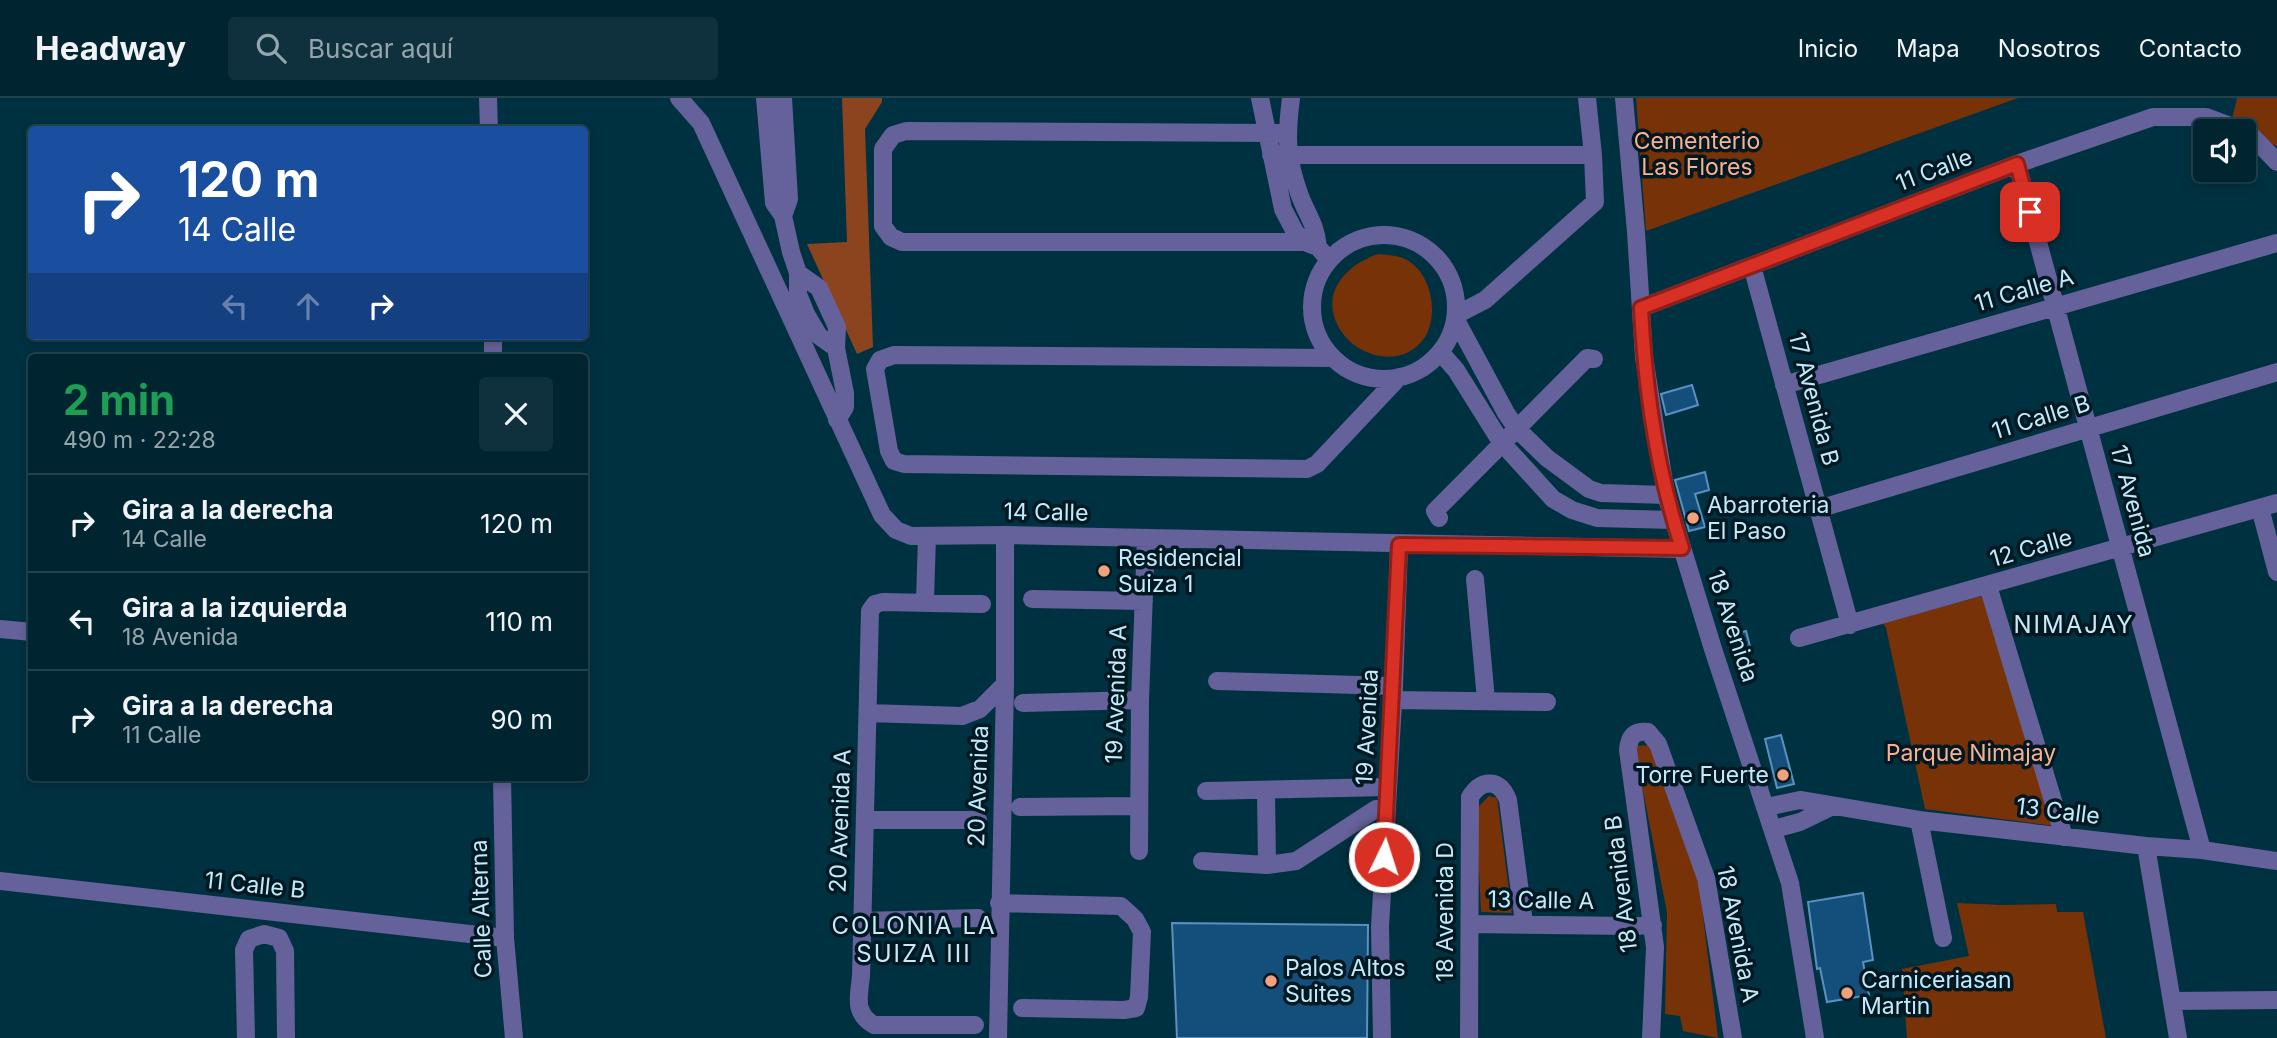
<!DOCTYPE html>
<html lang="es">
<meta charset="utf-8">
<style>
:root{--surface:#002531;--page:#0e313d;--text:#f1f3f6;--muted:#95a5ab;--line:#22424d}
body{margin:0;font-family:Inter,sans-serif;background:var(--page);color:var(--text);height:100vh;display:flex;flex-direction:column;font-size:26px;white-space:nowrap}
*{box-sizing:border-box;margin:0}
p{font-size:23px;color:var(--muted)}
.icon{flex:none;width:38px;height:38px;fill:none;stroke:currentColor;stroke-width:2;stroke-linecap:round;stroke-linejoin:round}
.map{position:relative;flex:1;overflow:hidden}
.side{position:absolute;left:28px;top:256px;width:560px;height:427px;display:flex;flex-direction:column;background:var(--surface);border-radius:7px;box-shadow:0 4px 10px #0003,0 0 0 2px var(--line)}
.side>*{flex:none}
.banner{position:absolute;left:28px;top:28px;width:560px;height:214px;border-radius:7px;box-shadow:0 4px 10px #0003,0 0 0 2px var(--line);background:#1a4fa0;color:#fff;overflow:hidden}
.tools{position:absolute;left:2193px;top:21px;display:grid;gap:14px}
.tools a{display:grid;place-items:center;width:63px;height:63px;border-radius:7px;background:var(--surface);box-shadow:0 4px 10px #0003,0 0 0 2px var(--line);font-size:35px}
.pin{position:absolute;display:grid;place-items:center;width:60px;height:60px;color:#fff;margin:-30px;border-radius:14px;box-shadow:0 4px 10px #0006}
.me{position:absolute;width:77px;margin:-38px;rotate:4deg;stroke-linejoin:round;filter:drop-shadow(0 0 5px #0008)}
.turn{display:flex;align-items:center;gap:24px;height:147px;padding:0 35px;font-size:32px}
.turn .icon{width:91px;height:91px;stroke-width:2.5}
.turn b{display:block;font-size:49px;line-height:60px}
.lanes{display:flex;align-items:center;height:66px;padding:0 35px;background:#0003;justify-content:center;gap:35px;direction:ltr}
.lanes .off{opacity:.35}
.round{display:grid;place-items:center;flex:none;width:74px;height:74px;border-radius:7px;background:var(--page)}
.headline{display:flex;align-items:center;justify-content:space-between;height:119px;padding:0 35px}
h1{font-size:42px;font-weight:700;line-height:52px;color:#1e9e55}
ul{padding:0;list-style:none}
li{display:flex;align-items:center;gap:21px;height:98px;padding:0 35px;border-top:2px solid var(--line)}
li div{flex:1}
li b{display:block;font-size:26px}
li em{font-style:normal}
header{display:flex;align-items:center;gap:42px;box-sizing:border-box;height:98px;padding:0 35px;background:var(--surface);border-bottom:2px solid var(--line)}
header strong{font-size:33px}
nav{display:flex;gap:38px;margin-inline-start:auto;font-size:24px}
.search{width:490px;height:63px;background:var(--page);display:flex;align-items:center;gap:18px;box-sizing:border-box;padding:0 24px;border-radius:7px;color:var(--muted);font-size:26px}
.map>svg:first-child{display:block}
.green{fill:#783207}
.forest{fill:#8c441e}
.building{fill:#144f7b;stroke:#5991c1;stroke-width:2}
.lines{fill:none;stroke-linecap:round;stroke-linejoin:round}
.minor{stroke:#65619a;stroke-width:18}
.tertiary{stroke:#65619a;stroke-width:18}
.route-casing{stroke:#8d1f18;stroke-width:18}
.route{stroke:#d93025;stroke-width:12}
.poi-dot{fill:#f1a17c;stroke:#001821;stroke-width:2.5}
.labels{text-anchor:middle;stroke-width:7;stroke-linejoin:round;paint-order:stroke}
.park-label{font-size:23px;fill:#fcb08d;stroke:#001821}
.street-label{font-size:23px;fill:#c2eafa;stroke:#001821}
.poi-label{font-size:23px;fill:#c2eafa;stroke:#001821;text-anchor:start}
.neighbourhood-label{font-size:24px;letter-spacing:2px;fill:#cae9f7;stroke:#001821}
</style>
<header>
<strong>Headway</strong>
<div class="search"><svg class="icon" aria-label="search" viewBox="0 0 24 24"><circle cx="10" cy="10" r="6"/><path d="M15 15l6 6"/></svg>Buscar aquí</div>
<nav><a>Inicio</a><a>Mapa</a><a>Nosotros</a><a>Contacto</a></nav>
</header>
<div class="map">
<svg width="2277" height="940" viewBox="0 0 2277 940">
<rect width="100%" height="100%" fill="#003141"/>
<!-- green -->
<path class="green" d="M1636,0H2018L1646,133Z
M2237,0H2277V49L2254,32L2231,25Z
M1378,156C1387,157 1397,157 1405,161C1436,176 1443,234 1412,252C1389,267 1355,255 1341,233C1318,197 1344,168 1378,156Z
M1982,498L2054,728L1925,711L1886,530L1883,525Z
M1652,647L1699,786L1718,940L1683,933L1680,918L1665,916L1667,814L1634,648Z
M1489,698L1497,700L1512,815L1481,814L1476,711Z
M1957,805L2001,807L2056,806L2057,814H2083L2106,940H1907L1902,871L1969,858Z"/>
<!-- forest -->
<path class="forest" d="M842,0H882V4L865,31L873,249L857,256L807,146L847,144Z"/>
<!-- building -->
<path class="building" d="M1692,287L1698,307L1666,317L1661,296Z
M1705,374L1709,392L1695,396L1705,429L1689,433L1675,382Z
M1746,533L1750,548L1731,554L1727,538Z
M1781,637L1794,686L1777,690L1765,641Z
M1863,795L1873,862L1863,864L1869,897L1827,904L1820,870L1817,871L1808,804Z
M1172,825L1368,827L1367,940H1177Z"/>
<g class="lines">
<!-- minor -->
<path class="minor" d="M488,0L489,32
M679,0L701,25L882,417L896,432L911,438L1005,437L1682,451
M765,0L774,105L783,118L791,154L798,175V196L806,216L819,238L836,250
M1260,0L1283,111L1295,134L1305,144L1318,149L1329,162
M1291,0C1286,39 1286,60 1300,98C1308,119 1315,124 1318,149
M1287,35L906,33L893,37L883,51V128L891,139L902,144H1305
M1271,57H1593
M2017,66L2202,752
M783,118L789,101L783,0
M1312 209a72 72 0 1 1 144 0a72 72 0 1 1-144 0Z
M1752,168L1850,527
M798,175L819,190L837,229L836,250L845,295V309L837,322
M1641,210L2017,66L2153,19H2206L2249,35L2277,64
M1456,217L1485,202L1595,104L1593,57L1587,0
M1456,222L1506,315L1517,331L1547,360L1589,391L1601,395L1666,397
M1441,255L1456,272L1501,344L1553,401L1572,412L1597,420L1673,422
M493,259V238
M1333,260L894,257L880,262L875,271L889,353L894,363L904,366L1307,371L1317,366L1399,279
M1784,287L2277,145
M2260,410L2277,474
M1818,411L2277,274
M1439,420L1435,413L1587,260L1594,261
M1475,481L1486,602
M1988,488L2064,739
M1032,501L1144,503
M925,503L927,438
M0,531L32,534
M1799,540L2277,405
M1217,583L1394,588
M1393,602L1547,604
M1023,605L1140,602
M868,615L962,618L980,611L1005,586
M502,679L505,840L514,940
M1206,693L1388,689
M1266,693L1267,767
M1020,709L1137,708
M1767,709L1800,702L1919,722L2146,748L2202,752L2277,763
M865,722H978
M1919,722L1943,840
M1774,731L1800,724L1833,708
M2146,748L2178,940
M1139,753L1140,602L1146,441
M1202,763L1267,767L1296,763L1376,711L1387,712
M0,783L505,840
M999,805L1121,808L1135,821L1142,834L1139,899L1136,910L1124,912L1022,910
M862,823L978,820
M1470,826L1634,828L1653,827
M2172,903L2277,902
M975,927H874C853,915 859,898 861,878L870,513L875,506L883,504L982,506
M246,940L244,852L249,841L264,836L279,840L285,853L286,940
M998,940L1005,586V437
M1382,940L1380,829L1394,588L1399,447
M1469,940L1470,699C1482,680 1500,681 1508,702L1524,825
M1651,940L1655,849L1628,652C1629,639 1634,632 1648,634L1658,646L1706,780L1733,940"/>
<!-- tertiary -->
<path class="tertiary" d="M1624,0L1636,134L1644,259L1666,397L1713,551L1790,785L1815,940"/>
</g>
<g class="lines">
<defs>
<path id="route" d="M1384,759L1399,447L1682,450C1657,373 1645,291 1641,210L2017,66L2030,114"/>
</defs>
<!-- route casing -->
<use href="#route" class="route-casing"/>
<!-- route -->
<use href="#route" class="route"/>
</g>
<!-- markers -->
<g class="poi-dot">
<circle cx="1693" cy="420" r="7"/>
<circle cx="1104" cy="473" r="7"/>
<circle cx="1783" cy="677" r="7"/>
<circle cx="1271" cy="883" r="7"/>
<circle cx="1847" cy="895" r="7"/>
</g>
<g class="labels">
<!-- park labels -->
<g class="park-label">
<text x="1697" y="51">Cementerio<tspan x="1697" dy="26">Las Flores</tspan></text>
<text x="1971" y="663">Parque Nimajay</text>
</g>
<!-- street labels -->
<g class="street-label">
<text transform="translate(1934 72) rotate(-21)" y="8">11 Calle</text>
<text transform="translate(2024 192) rotate(-16)" y="8">11 Calle A</text>
<text transform="translate(1814 301) rotate(75)" y="8">17 Avenida B</text>
<text transform="translate(2041 319) rotate(-17)" y="8">11 Calle B</text>
<text transform="translate(2133 403) rotate(75)" y="8">17 Avenida</text>
<text transform="translate(1046 414) rotate(1)" y="8">14 Calle</text>
<text transform="translate(2031 450) rotate(-16)" y="8">12 Calle</text>
<text transform="translate(1733 528) rotate(72)" y="8">18 Avenida</text>
<text transform="translate(1116 596) rotate(-88)" y="8">19 Avenida A</text>
<text transform="translate(1367 629) rotate(-87)" y="8">19 Avenida</text>
<text transform="translate(978 688) rotate(-88)" y="8">20 Avenida</text>
<text transform="translate(2058 713) rotate(7)" y="8">13 Calle</text>
<text transform="translate(840 723) rotate(-88)" y="8">20 Avenida A</text>
<text transform="translate(1621 786) rotate(-97)" y="8">18 Avenida B</text>
<text transform="translate(255 787) rotate(6)" y="8">11 Calle B</text>
<text transform="translate(1541 802) rotate(1)" y="8">13 Calle A</text>
<text transform="translate(481 811) rotate(-92)" y="8">Calle Alterna</text>
<text transform="translate(1445 814) rotate(-90)" y="8">18 Avenida D</text>
<text transform="translate(1738 836) rotate(79)" y="8">18 Avenida A</text>
</g>
<!-- poi labels -->
<g class="poi-label">
<text x="1707" y="415">Abarroteria<tspan x="1707" dy="26">El Paso</tspan></text>
<text x="1118" y="468">Residencial<tspan x="1118" dy="26">Suiza 1</tspan></text>
<text x="1769" y="685" text-anchor="end">Torre Fuerte</text>
<text x="1285" y="878">Palos Altos<tspan x="1285" dy="26">Suites</tspan></text>
<text x="1861" y="890">Carniceriasan<tspan x="1861" dy="26">Martin</tspan></text>
</g>
<!-- neighbourhood labels -->
<g class="neighbourhood-label">
<text x="2074" y="535">NIMAJAY</text>
<text x="914" y="836">COLONIA LA<tspan x="914" dy="28">SUIZA III</tspan></text>
</g>
</g>
</svg>
<div class="tools">
<a><svg class="icon" aria-label="sound" viewBox="0 0 24 24"><path d="M4 9h4l5-4v14l-5-4H4zM17 9q2 3 0 6"/></svg></a>
</div>
<div class="pin" style="left:2030px;top:114px;background:#d93025"><svg class="icon" aria-label="arrive" viewBox="0 0 24 24"><path d="M6 21V4h12l-3 4 3 4H6"/></svg></div>
<svg class="me" style="left:1384px;top:759px" viewBox="-20 -20 40 40"><circle r="17" fill="#d93025" stroke="#fff" stroke-width="3"/><path d="M0-11L8 9 0 5-8 9z" fill="#fff"/></svg>
<div class="banner">
<div class="turn"><svg class="icon" aria-label="right" viewBox="0 0 24 24"><path d="M7 20v-9h11M14 6l5 5-5 5"/></svg><div><b>120 m</b>14 Calle</div></div>
<div class="lanes"><svg class="icon off" aria-label="left" viewBox="0 0 24 24"><path d="M17 20v-9H6M10 6l-5 5 5 5"/></svg><svg class="icon off" aria-label="ahead" viewBox="0 0 24 24"><path d="M12 20V5M6 11l6-6 6 6"/></svg><svg class="icon" aria-label="right" viewBox="0 0 24 24"><path d="M7 20v-9h11M14 6l5 5-5 5"/></svg></div>
</div>
<section class="side">
<div class="headline"><div><h1>2 min</h1><p>490 m · 22:28</p></div><a class="round"><svg class="icon" aria-label="close" viewBox="0 0 24 24"><path d="M6 6l12 12M18 6L6 18"/></svg></a></div>
<ul>
<li><svg class="icon" aria-label="right" viewBox="0 0 24 24"><path d="M7 20v-9h11M14 6l5 5-5 5"/></svg><div><b>Gira a la derecha</b><p>14 Calle</p></div><em>120 m</em></li>
<li><svg class="icon" aria-label="left" viewBox="0 0 24 24"><path d="M17 20v-9H6M10 6l-5 5 5 5"/></svg><div><b>Gira a la izquierda</b><p>18 Avenida</p></div><em>110 m</em></li>
<li><svg class="icon" aria-label="right" viewBox="0 0 24 24"><path d="M7 20v-9h11M14 6l5 5-5 5"/></svg><div><b>Gira a la derecha</b><p>11 Calle</p></div><em>90 m</em></li>
</ul>
</section>
</div>
